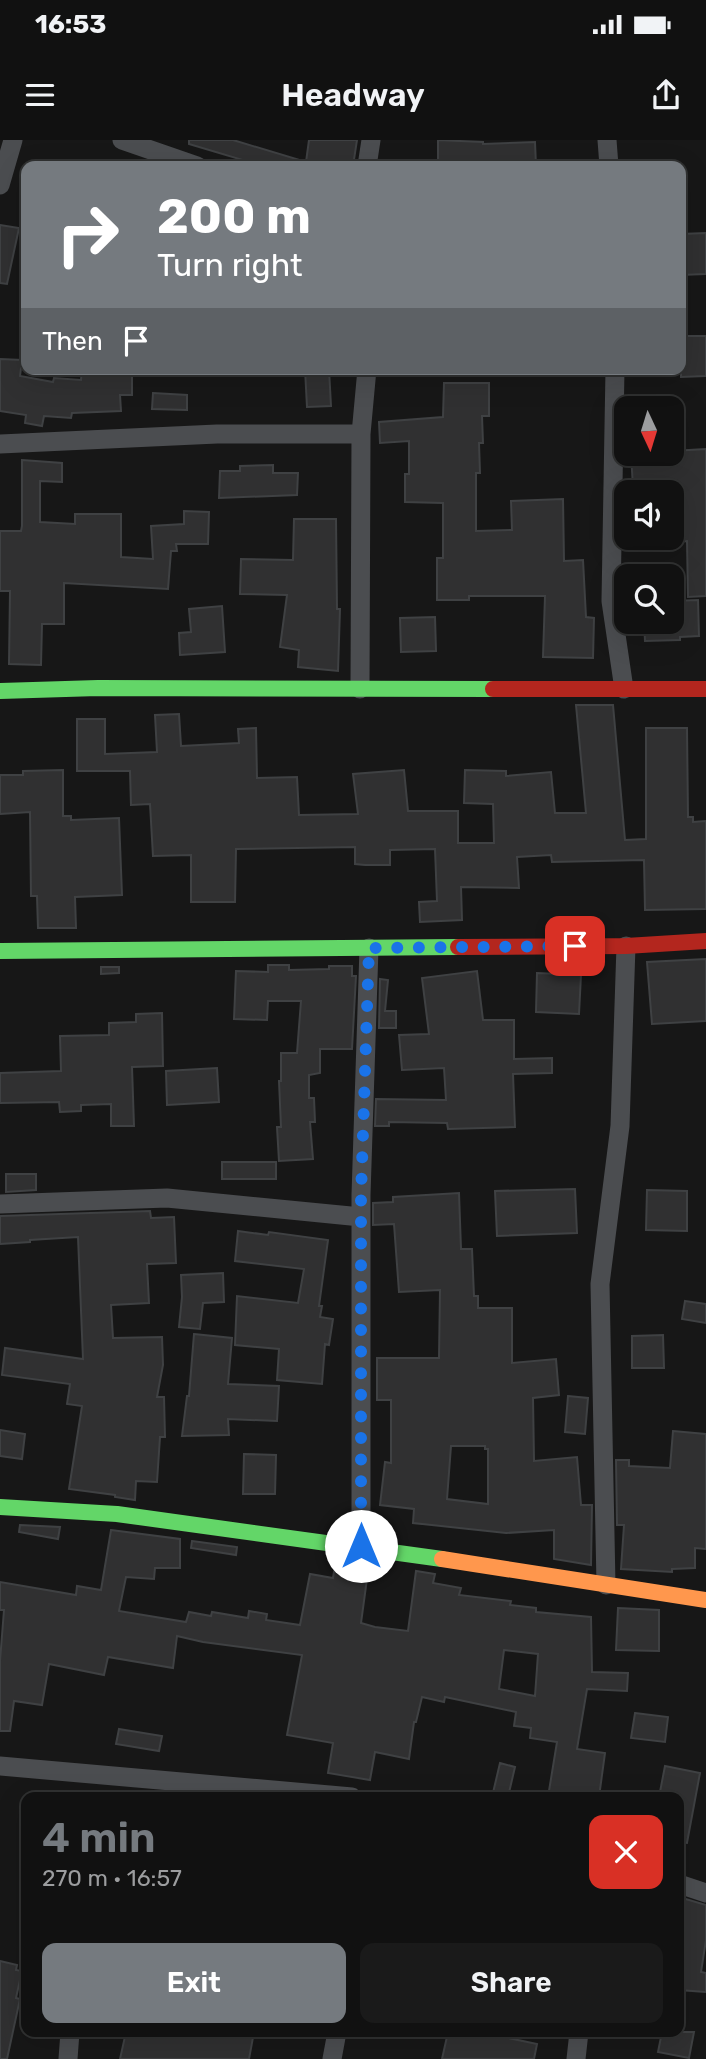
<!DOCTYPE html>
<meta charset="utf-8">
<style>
:root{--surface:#111;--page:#1a1a1a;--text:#f1f3f6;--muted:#9c9d9f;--line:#303131;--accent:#757a7f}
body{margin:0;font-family:Rubik,sans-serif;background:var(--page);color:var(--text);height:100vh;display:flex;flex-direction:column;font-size:26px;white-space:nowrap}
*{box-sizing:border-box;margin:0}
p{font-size:23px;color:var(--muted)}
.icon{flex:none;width:38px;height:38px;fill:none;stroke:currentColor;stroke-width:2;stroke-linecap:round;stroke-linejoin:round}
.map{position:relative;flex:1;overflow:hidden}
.side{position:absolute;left:21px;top:1652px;width:663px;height:245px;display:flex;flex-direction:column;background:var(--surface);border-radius:14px;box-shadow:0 7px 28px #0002,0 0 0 2px var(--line)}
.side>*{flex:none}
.guide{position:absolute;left:21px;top:21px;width:665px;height:214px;border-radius:14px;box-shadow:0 7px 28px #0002,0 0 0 2px var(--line);background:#757a7f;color:#fff;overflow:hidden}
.needle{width:46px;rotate:176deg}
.controls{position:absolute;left:614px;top:256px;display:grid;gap:14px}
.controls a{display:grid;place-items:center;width:70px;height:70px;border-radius:14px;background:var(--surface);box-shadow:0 7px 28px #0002,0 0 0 2px var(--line);font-size:35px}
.pin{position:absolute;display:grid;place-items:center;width:60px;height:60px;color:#fff;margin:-30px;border-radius:14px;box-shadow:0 4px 10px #0006}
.me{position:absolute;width:77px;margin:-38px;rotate:0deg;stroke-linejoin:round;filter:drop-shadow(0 0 5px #0008)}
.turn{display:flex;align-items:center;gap:24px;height:147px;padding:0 21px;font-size:32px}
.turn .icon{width:91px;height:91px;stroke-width:2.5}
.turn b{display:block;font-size:49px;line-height:60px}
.then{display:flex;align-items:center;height:66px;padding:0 21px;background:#0003;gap:14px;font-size:26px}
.round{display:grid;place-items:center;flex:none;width:74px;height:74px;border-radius:14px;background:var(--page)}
.summary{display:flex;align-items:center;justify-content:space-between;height:119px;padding:0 21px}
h1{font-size:42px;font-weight:600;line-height:52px;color:var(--accent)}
.button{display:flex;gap:14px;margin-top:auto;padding:14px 21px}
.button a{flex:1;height:80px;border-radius:14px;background:var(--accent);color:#fff;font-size:28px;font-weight:600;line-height:80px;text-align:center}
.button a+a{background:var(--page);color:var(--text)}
.status{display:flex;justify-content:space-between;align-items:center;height:49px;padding:0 35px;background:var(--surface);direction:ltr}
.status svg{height:19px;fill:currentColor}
header{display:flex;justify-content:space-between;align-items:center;height:91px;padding:0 21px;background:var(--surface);font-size:32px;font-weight:600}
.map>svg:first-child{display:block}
.building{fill:#303031;stroke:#3f4143;stroke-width:2;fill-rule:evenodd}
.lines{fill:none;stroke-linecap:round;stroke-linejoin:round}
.street{stroke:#4b4d50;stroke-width:19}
.fast{stroke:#63d668;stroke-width:16}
.slow{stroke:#ff974d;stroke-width:16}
.jam{stroke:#b3261e;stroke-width:16}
.route{stroke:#1a73e8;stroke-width:12;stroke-dasharray:0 21.6}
</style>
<div class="status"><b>16:53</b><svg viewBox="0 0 49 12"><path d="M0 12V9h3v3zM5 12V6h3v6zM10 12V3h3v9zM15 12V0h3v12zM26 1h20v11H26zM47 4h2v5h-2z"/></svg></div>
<header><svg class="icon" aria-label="menu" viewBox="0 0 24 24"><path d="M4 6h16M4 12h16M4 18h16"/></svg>Headway<svg class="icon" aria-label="share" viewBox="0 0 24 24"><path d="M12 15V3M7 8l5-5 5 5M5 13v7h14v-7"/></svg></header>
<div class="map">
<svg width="706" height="1919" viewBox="0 0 706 1919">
<rect width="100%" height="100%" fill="#171717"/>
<!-- building -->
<path class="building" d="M189,0H233L306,22L309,0H357L353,26H263L189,4Z
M438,0L483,2V4L535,2L536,26H473L438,24Z
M0,85L19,88L7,144L0,143Z
M706,93V134L681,135V94Z
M681,196H706V236L681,237Z
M0,219L22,220L20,236L53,242L54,238L81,240L82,229H132V255H120L121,271L72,273L71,278L44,276L42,286L25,283L26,275L0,271Z
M305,229H329L331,266L307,267Z
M444,243H489V276H482L483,303H479L480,333H476V391L512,390L511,361L563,359L564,421L583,420L586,477L594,478L593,518L543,517L545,456H469V460H437V418H443V363L405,362V334H409V301L380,303L379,282L443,277Z
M153,253L187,255V270L152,269Z
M706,309V456L688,457L687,401L672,402V347L633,348L631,313H672V311Z
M22,320L62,323V342L40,341V382L75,384V374H121V417L153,419L151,386L184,384V371L209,372L208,404H176L177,411H171L168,449L64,443V484H42L41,525L9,524L10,451H0V391H21L22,386Z
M273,325V333H298L297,355L219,358L220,331H240V326Z
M294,379H336L337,469H340L338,531L298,527L299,510L280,507L287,455L240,454L241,419L293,420Z
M698,460L699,496L680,497V500L645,501L644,481H672V461Z
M222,466L225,512L180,515L179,493L191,492L189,469Z
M435,477L436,511L401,512L400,478Z
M576,565H613L625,700L646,699V588H687L688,677H693V682L706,681V769L645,770L644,720L552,722L551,715L517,717L519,748L461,747L462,780L420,782L419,762L437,761L435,709L390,710V725H365L355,724V707L236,709L235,762H191V715L153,716L150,664L131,665L130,631H77V579H105V614L157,612L155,575L179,574L181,606L239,603L238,589L256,588L257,638L297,637L299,675L358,674L353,634L404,630L408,671H458V703H494L493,664L464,663L465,630L506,631V636L551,632L555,673H586Z
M63,630V676H71V680L119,678L122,755L75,757L76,788H38L37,756H31L30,672L0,674V635H23V631Z
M706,819V881L652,884L647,822Z
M268,825H289V830L329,829V826H352V836H356L352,909H320V933L309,935V958H314L315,982H310L313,1019L279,1021L277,987H281L279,941H281V913H297L301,861H268L267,880L234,879L236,831L268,832Z
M101,827H119V833L101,834Z
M477,831L483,880H514V919L552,918V933L513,934L515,987L448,989L447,983L389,982V986H375L376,959L446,960L444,928L402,930L399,895L429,894L422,838Z
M537,833L581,835L579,874L536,872Z
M380,839L388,840L385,871H396V888H379Z
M162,873L163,926L132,927L134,986H111V964L81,965V971L60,972L59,962L0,963V933L61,931L60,896L109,895V883L136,882V874Z
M217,928L219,962L167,965L166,931Z
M222,1022H276V1039H222Z
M6,1034H36V1050L6,1052Z
M575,1049L577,1093L497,1096L495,1051Z
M647,1050L687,1051V1091L646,1090Z
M459,1053L461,1109H472L474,1156H478V1168H512V1223L556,1219L559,1255L533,1258L534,1321L577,1317L581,1365H592L591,1425L554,1419V1390L506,1393L413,1383L414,1369L380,1365L385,1322L391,1323V1260H377V1218H439L440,1150L399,1152L394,1084L373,1085V1063L393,1062V1057ZM451,1306H485V1309H488V1364L447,1359Z
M150,1071L151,1078L174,1077L176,1123L147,1124L149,1163L111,1165L113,1198L162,1197L163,1225L157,1257H164L165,1297H160L157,1342L136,1341L135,1360L115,1357V1355L69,1349L82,1266L67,1264L70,1244L2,1235L5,1208L83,1219L78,1097L30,1100V1102L0,1104V1076Z
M238,1091L268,1095L269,1092L328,1100L319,1166H322L320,1177L333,1179L329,1205L325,1204L322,1244L277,1240L279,1209L235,1205L237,1156L298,1163L304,1129L235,1121Z
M223,1133L224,1162L203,1163L200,1189L179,1187L182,1157L181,1135Z
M685,1161L706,1164V1183L682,1179Z
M194,1194L232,1198L228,1244L279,1246L277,1281L228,1279L229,1295L182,1296L187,1256H189Z
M663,1195L664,1228H632V1196Z
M568,1256L588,1258L585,1294L565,1292Z
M0,1290L25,1294L22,1319L0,1316Z
M673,1291L706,1294V1409L695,1408V1428L672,1429V1432L621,1429L624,1385H617L616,1320H629V1326L670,1328Z
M244,1314L276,1315L275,1354H243Z
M20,1385L60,1387L58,1399L19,1392Z
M111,1390L180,1399V1428H155L154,1439L126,1437L119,1471L186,1482L189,1472L211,1476L212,1472L248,1478L249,1471L267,1474L266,1480L300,1485L310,1434L333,1438L336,1419L369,1424L361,1483L375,1487L408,1491L416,1431L435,1434L433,1443L461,1448L459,1455L511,1461L510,1465L536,1468V1472L591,1477L592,1532L628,1533L627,1551L587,1549L577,1609L605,1613L599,1657H548L557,1602L530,1598L531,1588L514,1586L516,1572L445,1557L444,1562L422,1557L416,1582H414L409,1619L375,1612L370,1640L328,1633L333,1603L287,1595L302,1515L203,1502L177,1496L173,1528L108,1517L104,1535L49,1524L42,1565L14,1561L10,1591H0V1521L4,1470H0V1442L76,1455L77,1446L101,1450ZM504,1510L538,1514L535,1556L499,1549Z
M192,1401L237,1407L236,1415L191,1408Z
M618,1468L659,1470V1511L616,1510Z
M635,1573L668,1577L665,1602L631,1598Z
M119,1589L162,1596L159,1611L116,1604Z
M500,1623L515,1627L508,1657H492Z
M665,1626L700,1633L687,1703L679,1702V1657H659Z
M679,1757L706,1765V1800L701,1832L706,1833V1852L679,1850Z
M0,1821L17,1825L16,1830L22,1831L16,1858L20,1859L7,1919H0Z
M126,1892H254L249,1919H120Z
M448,1892H480L537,1904L534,1919H442Z
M662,1892H694L689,1918L658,1912Z"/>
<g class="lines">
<!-- street -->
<path class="street" d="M122,0L197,26
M607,0L609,26
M367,26L371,0
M0,45L13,0
M615,229L611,461L624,549
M0,304L217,294H361
M360,549L361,294L367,229
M0,1064L167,1058L361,1077
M361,1406V1055L369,808
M606,1445L600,1144L620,986L626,806
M0,1626L352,1657
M679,1744L706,1753
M68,1919L70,1892
M332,1919L337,1892
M576,1919L579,1892"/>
<!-- fast -->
<path class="fast" d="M0,551L98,548L493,549
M0,811L458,807
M0,1367L117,1374L442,1419"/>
<!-- slow -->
<path class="slow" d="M442,1419L706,1460"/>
<!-- jam -->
<path class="jam" d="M493,549H706
M458,807L626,806L706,801"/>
</g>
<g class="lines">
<!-- route -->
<path class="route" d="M361,1406V1055L369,808L575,806"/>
</g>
</svg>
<div class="controls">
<a><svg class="needle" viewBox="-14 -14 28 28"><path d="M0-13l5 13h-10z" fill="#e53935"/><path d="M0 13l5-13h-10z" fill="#9c9d9f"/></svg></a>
<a><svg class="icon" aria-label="sound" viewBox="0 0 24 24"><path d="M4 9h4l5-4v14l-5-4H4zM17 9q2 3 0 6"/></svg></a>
<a><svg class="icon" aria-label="search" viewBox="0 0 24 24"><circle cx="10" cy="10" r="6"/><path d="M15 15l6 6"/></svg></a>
</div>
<div class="pin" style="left:575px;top:806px;background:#d93025"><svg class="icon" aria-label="arrive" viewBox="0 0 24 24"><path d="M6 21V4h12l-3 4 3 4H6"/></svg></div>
<svg class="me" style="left:361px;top:1406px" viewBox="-20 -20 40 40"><circle r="19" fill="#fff"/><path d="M0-13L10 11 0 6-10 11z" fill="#1a73e8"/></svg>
<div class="guide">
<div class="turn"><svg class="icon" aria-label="right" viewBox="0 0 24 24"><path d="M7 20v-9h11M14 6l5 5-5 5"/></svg><div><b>200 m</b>Turn right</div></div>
<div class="then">Then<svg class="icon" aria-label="arrive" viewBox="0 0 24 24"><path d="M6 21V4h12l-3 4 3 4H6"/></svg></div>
</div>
<section class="side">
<div class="summary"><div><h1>4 min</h1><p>270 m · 16:57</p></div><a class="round" style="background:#d93025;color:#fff"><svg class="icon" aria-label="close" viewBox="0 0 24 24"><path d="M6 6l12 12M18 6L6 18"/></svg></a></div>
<div class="button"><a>Exit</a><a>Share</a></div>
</section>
</div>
